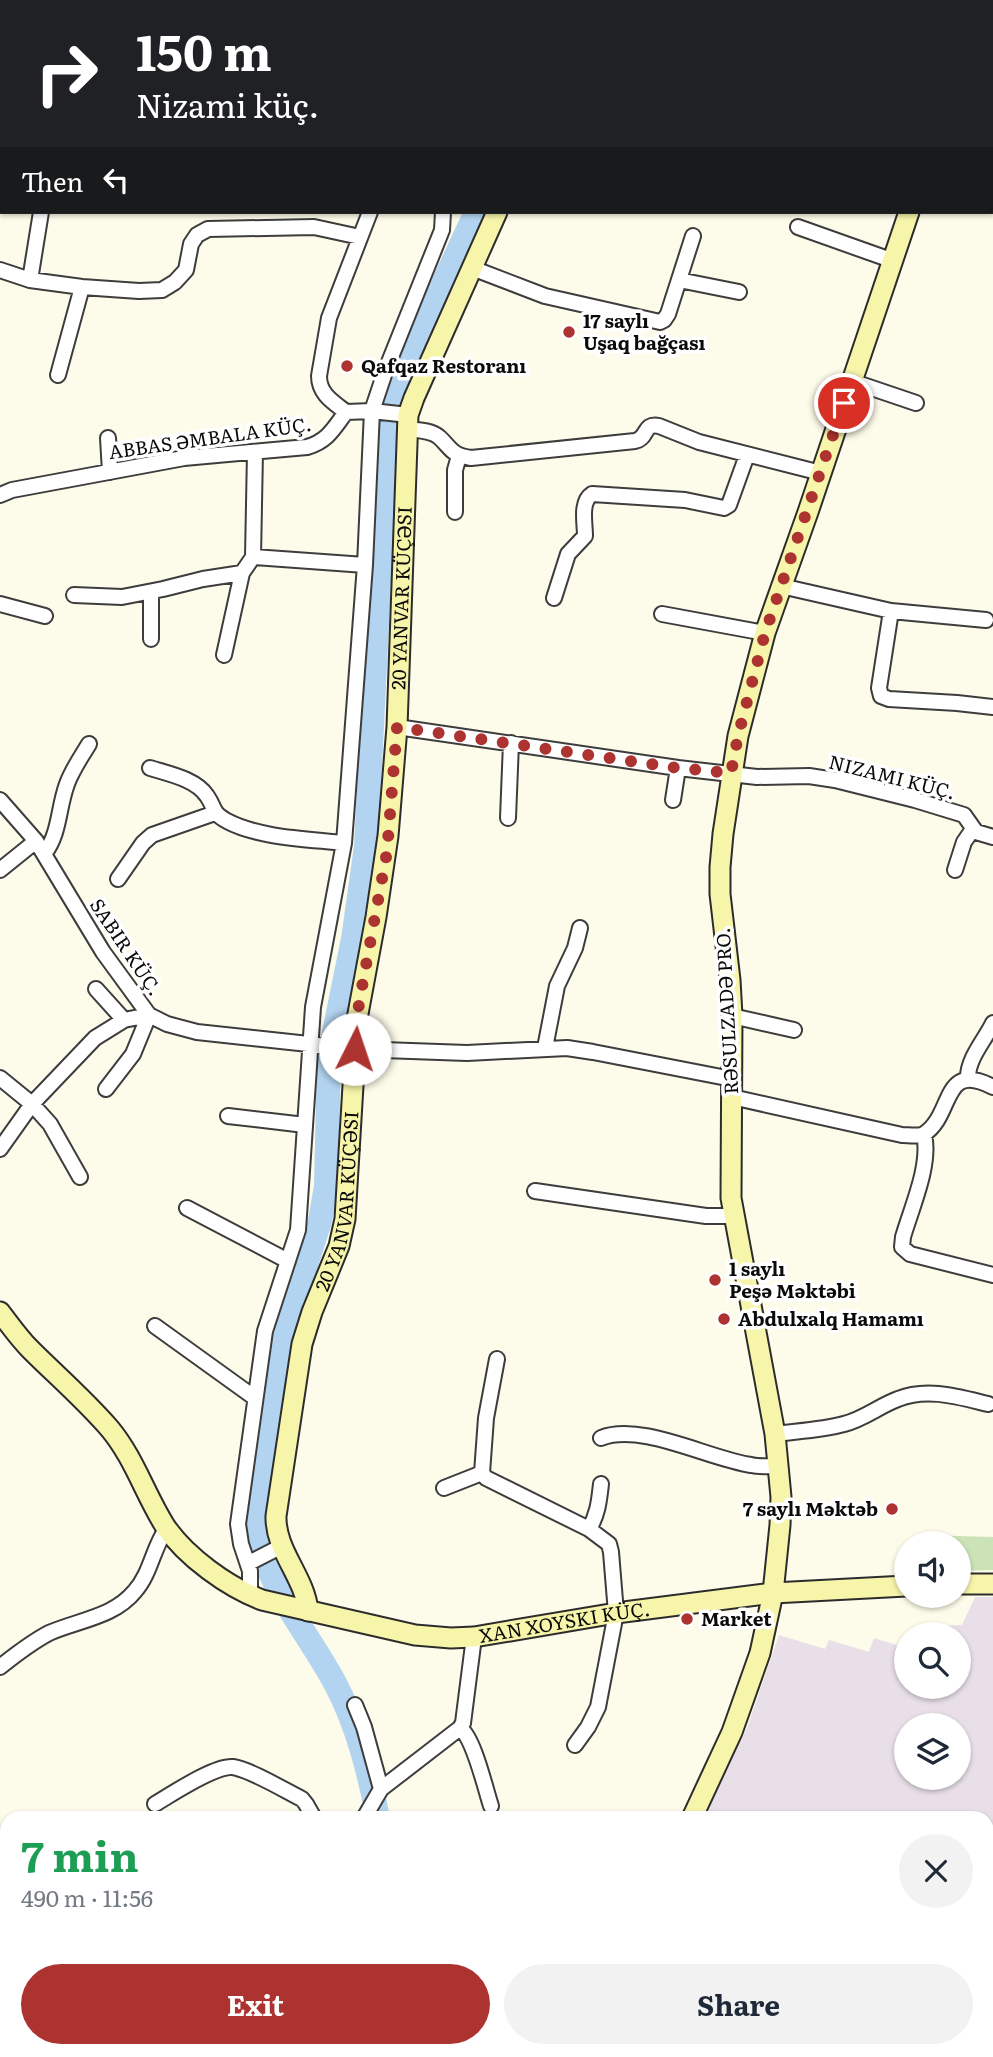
<!DOCTYPE html>
<meta charset="utf-8">
<style>
:root{--surface:#fff;--page:#f2f2f3;--text:#1f2937;--muted:#747a83;--accent:#ac3330}
body{margin:0;font-family:Literata,serif;background:var(--page);color:var(--text);height:100vh;display:flex;flex-direction:column;font-size:26px;white-space:nowrap}
*{box-sizing:border-box;margin:0}
p{font-size:23px;color:var(--muted)}
.icon{flex:none;width:38px;height:38px;fill:none;stroke:currentColor;stroke-width:2;stroke-linecap:round;stroke-linejoin:round}
.map{position:relative;flex:1;overflow:hidden}
.side{position:absolute;left:0px;top:1811px;width:994px;height:247px;display:flex;flex-direction:column;background:var(--surface);border-radius:21px 21px 0 0;box-shadow:0 2px 5px #0004}
.side>*{flex:none}
.banner{position:absolute;left:0px;top:0px;width:994px;height:214px;box-shadow:0 2px 5px #0004;background:#202124;color:#fff;overflow:hidden}
.buttons{position:absolute;left:894px;top:1531px;display:grid;gap:14px}
.buttons a{display:grid;place-items:center;width:77px;height:77px;border-radius:50%;background:var(--surface);box-shadow:0 2px 5px #0004;font-size:35px}
.pin{position:absolute;display:grid;place-items:center;width:60px;height:60px;color:#fff;margin:-30px;border:4px solid #fff;border-radius:50%;box-shadow:0 2px 7px #0007}
.me{position:absolute;width:77px;margin:-38px;rotate:4deg;stroke-linejoin:round;filter:drop-shadow(0 0 5px #0008)}
.turn{display:flex;align-items:center;gap:24px;height:147px;padding:0 21px;font-size:32px}
.turn .icon{width:91px;height:91px;stroke-width:2.5}
.turn b{display:block;font-size:49px;line-height:60px}
.then{display:flex;align-items:center;height:66px;padding:0 21px;background:#0003;gap:14px;font-size:26px}
.round{display:grid;place-items:center;flex:none;width:74px;height:74px;border-radius:37px;background:var(--page)}
.summary{display:flex;align-items:center;justify-content:space-between;height:119px;padding:0 21px}
h1{font-size:42px;font-weight:700;line-height:52px;color:#1e9e55}
.primary-button{display:flex;gap:14px;margin-top:auto;padding:14px 21px}
.primary-button a{flex:1;height:80px;border-radius:42px;background:var(--accent);color:#fff;font-size:28px;font-weight:700;line-height:80px;text-align:center}
.primary-button a+a{background:var(--page);color:var(--text)}
.map>svg:first-child{display:block}
.industrial{fill:#e8dfe9;fill-rule:evenodd}
.green{fill:#cbe3b7}
.forest{fill:#aed398}
.lines{fill:none;stroke-linecap:round;stroke-linejoin:round}
.river{stroke:#b3d4f0;stroke-width:24}
.street-casing{stroke:#3d3d3d;stroke-width:18}
.secondary-casing{stroke:#2c2c2c;stroke-width:23}
.street{stroke:#fff;stroke-width:14}
.secondary{stroke:#f7f5aa;stroke-width:19}
.route{stroke:#ac3330;stroke-width:12;stroke-dasharray:0 21.6}
.poi-dot{fill:#ac3330;stroke:#fff;stroke-width:2.5}
.labels{text-anchor:middle;stroke-width:7;stroke-linejoin:round;paint-order:stroke}
.poi-label{font-size:19px;font-weight:bold;fill:#0a0a0a;stroke:#fff;text-anchor:start}
.street-label{font-size:19px;fill:#0a0a0a;stroke:#fff}
</style>
<div class="map">
<svg width="993" height="2057" viewBox="0 0 993 2057">
<rect width="100%" height="100%" fill="#fdfbe9"/>
<!-- industrial -->
<path class="industrial" d="M975,1597H993V2057H747L749,2051H987V1818H701L747,1728L779,1635L825,1649L829,1640L869,1652L874,1638L906,1648V1687H959V1634H914L917,1626L962,1625ZM906,1726H959V1778H906Z"/>
<!-- green -->
<path class="green" d="M920,1535L993,1537V1570L959,1571V1544L920,1543Z"/>
<!-- forest -->
<path class="forest" d="M0,2026L7,2028V2051H64L79,2057H0Z
M101,2051H154L158,2057H88Z"/>
<g class="lines">
<!-- river -->
<path class="river" d="M573,2L574,0
M378,1818C369,1773 358,1727 336,1685C306,1628 259,1580 254,1513L286,1328L320,1221L326,1186L329,1057L353,939L366,847L387,423L395,387L476,212
M411,2057V2051"/>
<defs>
<path id="street" d="M81,0L82,2
M280,2V0
M548,2L549,0
M0,35H2
M798,227L891,260
M472,268L545,296L660,322L664,320L668,314L693,236
M0,270L30,280L82,287L139,291L162,290L175,282L186,270L191,244L197,235L208,229L314,227L360,237
M30,280L41,212
M679,280L739,292
M58,375L82,287
M851,381L916,403
M346,412C333,402 319,394 319,376L329,318L370,212
M407,429C417,430 431,430 439,437C452,449 451,455 471,458L635,441C649,438 642,423 659,426L699,442L821,473
M108,438L110,472
M0,495L12,490L184,458L307,447C328,441 334,428 346,412L372,411L408,415
M455,512V470L459,456
M253,557L255,452
M781,586L891,611L986,620
M151,592V639
M74,595L122,597L163,589L203,579L242,573L253,557L365,565
M554,598L568,554L585,536C585,523 580,502 592,494L685,500L724,508L729,505L747,455
M0,604L45,616
M891,611L879,688L881,696L889,699L957,703L993,707
M662,614L765,633
M224,655L242,573
M397,727L678,768L757,777L809,776L835,780L915,800L964,815L976,832L993,837
M150,768C169,774 196,779 207,796C216,809 211,812 227,821C259,838 308,839 344,843
M0,800L36,841L103,952L149,1015L167,1024L197,1032L355,1049L467,1053L567,1048L593,1052L732,1079
M673,800L678,768
M508,818L511,743
M44,854C60,834 58,808 67,784C72,770 81,757 89,744
M0,870L36,841
M955,870L964,842L973,829
M118,879L143,843L152,835L215,813
M96,989L124,1020
M732,1016L794,1030
M545,1048L557,986L575,948L580,928
M0,1078L32,1104L50,1124L80,1177
M968,1079C967,1059 985,1040 993,1023
M732,1097L902,1135C909,1135 918,1137 924,1134C954,1115 941,1060 993,1087
M228,1116L305,1125
M924,1134C931,1165 912,1206 903,1237L902,1247L910,1254L993,1275
M0,1149L32,1104L95,1038L124,1020L149,1015L133,1054L106,1089
M535,1191L706,1216H734
M187,1208L288,1261
M155,1326L255,1398
M497,1359L486,1418L482,1473L486,1478L589,1529L609,1544L611,1552L616,1613L598,1707L588,1727L575,1745
M775,1434C798,1431 822,1430 844,1424C864,1419 879,1406 898,1399C927,1387 959,1397 988,1404
M601,1438C641,1422 709,1459 751,1465C760,1467 769,1466 779,1466
M444,1488L482,1473
M589,1529C598,1514 599,1501 601,1484
M249,1563L282,1546
M250,1595V1571L241,1544L238,1524L265,1331L298,1230L313,1007L344,843L365,565L372,411L385,372L442,230L443,212
M0,1667C15,1655 32,1642 49,1633C79,1620 114,1617 135,1591C151,1573 153,1547 167,1528
M355,1705L364,1727L381,1789
M460,1728C474,1738 485,1788 491,1806
M155,1804C172,1794 215,1765 233,1767C251,1770 284,1790 302,1799L306,1804L314,1818
M364,1818L381,1789L460,1728L463,1723L474,1637
M0,1853L7,1867
M243,2051L251,2057
M447,2052V2051
M212,2053L224,2051"/>
<g id="secondary">
<path d="M595,2L596,0"/>
<path d="M992,9L993,7"/>
<path d="M992,164H993"/>
<path id="s1" d="M0,1312C10,1325 19,1338 30,1349C57,1376 85,1400 110,1429C134,1458 145,1494 165,1526C186,1557 228,1587 262,1600L415,1635L451,1638L474,1637L616,1613L773,1593L906,1586"/>
<path d="M959,1584H993"/>
<path id="s2" d="M308,1611C305,1577 275,1551 276,1516L302,1344L312,1312L339,1246L345,1219L357,1019L376,917L388,836L397,727L408,415L414,398L497,212"/>
<path d="M692,1818L732,1732L760,1653L773,1593L780,1525L781,1497L775,1434L731,1198L732,1016L730,980L720,894V867L723,834L738,736L765,633L808,512L909,212"/>
<path d="M587,2057L588,2051"/>
</g>
</defs>
<!-- street casing -->
<use href="#street" class="street-casing"/>
<!-- secondary casing -->
<use href="#secondary" class="secondary-casing"/>
<!-- street -->
<use href="#street" class="street"/>
<!-- secondary -->
<use href="#secondary" class="secondary"/>
</g>
<g class="lines">
<!-- route -->
<path class="route" d="M355,1049L359,1003L387,852L397,727L678,768L731,773L738,736L765,633L844,403"/>
</g>
<!-- markers -->
<g class="poi-dot">
<circle cx="569" cy="332" r="7"/>
<circle cx="347" cy="366" r="7"/>
<circle cx="715" cy="1280" r="7"/>
<circle cx="724" cy="1319" r="7"/>
<circle cx="892" cy="1509" r="7"/>
<circle cx="687" cy="1619" r="7"/>
</g>
<g class="labels">
<!-- poi labels -->
<g class="poi-label">
<text x="583" y="328">17 saylı<tspan x="583" dy="22">Uşaq bağçası</tspan></text>
<text x="361" y="373">Qafqaz Restoranı</text>
<text x="729" y="1276">1 saylı<tspan x="729" dy="22">Peşə Məktəbi</tspan></text>
<text x="738" y="1326">Abdulxalq Hamamı</text>
<text x="878" y="1516" text-anchor="end">7 saylı Məktəb</text>
<text x="701" y="1626">Market</text>
</g>
<!-- street labels -->
<g class="street-label">
<text transform="translate(210 438) rotate(-8)" y="7">ABBAS ƏMBALA KÜÇ.</text>
<text dy="7" stroke="none"><textPath href="#s2" startOffset="1032">20 YANVAR KÜÇƏSI</textPath></text>
<text transform="translate(892 777) rotate(14)" y="7">NIZAMI KÜÇ.</text>
<text transform="translate(126 947) rotate(56)" y="7">SABIR KÜÇ.</text>
<text transform="translate(727 1011) rotate(-93)" y="7">RƏSULZADƏ PRO.</text>
<text dy="7" stroke="none"><textPath href="#s2" startOffset="424">20 YANVAR KÜÇƏSI</textPath></text>
<text dy="7" stroke="none"><textPath href="#s1" startOffset="704">XAN XOYSKI KÜÇ.</textPath></text>
</g>
</g>
</svg>
<div class="buttons">
<a><svg class="icon" aria-label="sound" viewBox="0 0 24 24"><path d="M4 9h4l5-4v14l-5-4H4zM17 9q2 3 0 6"/></svg></a>
<a><svg class="icon" aria-label="search" viewBox="0 0 24 24"><circle cx="10" cy="10" r="6"/><path d="M15 15l6 6"/></svg></a>
<a><svg class="icon" aria-label="layers" viewBox="0 0 24 24"><path d="M12 4l9 5-9 5-9-5zM3 14l9 5 9-5"/></svg></a>
</div>
<div class="pin" style="left:844px;top:403px;background:#d93025"><svg class="icon" aria-label="arrive" viewBox="0 0 24 24"><path d="M6 21V4h12l-3 4 3 4H6"/></svg></div>
<svg class="me" style="left:355px;top:1049px" viewBox="-20 -20 40 40"><circle r="19" fill="#fff"/><path d="M0-13L10 11 0 6-10 11z" fill="#ac3330"/></svg>
<div class="banner">
<div class="turn"><svg class="icon" aria-label="right" viewBox="0 0 24 24"><path d="M7 20v-9h11M14 6l5 5-5 5"/></svg><div><b>150 m</b>Nizami küç.</div></div>
<div class="then">Then<svg class="icon" aria-label="left" viewBox="0 0 24 24"><path d="M17 20v-9H6M10 6l-5 5 5 5"/></svg></div>
</div>
<section class="side">
<div class="summary"><div><h1>7 min</h1><p>490 m · 11:56</p></div><a class="round"><svg class="icon" aria-label="close" viewBox="0 0 24 24"><path d="M6 6l12 12M18 6L6 18"/></svg></a></div>
<div class="primary-button"><a>Exit</a><a>Share</a></div>
</section>
</div>
